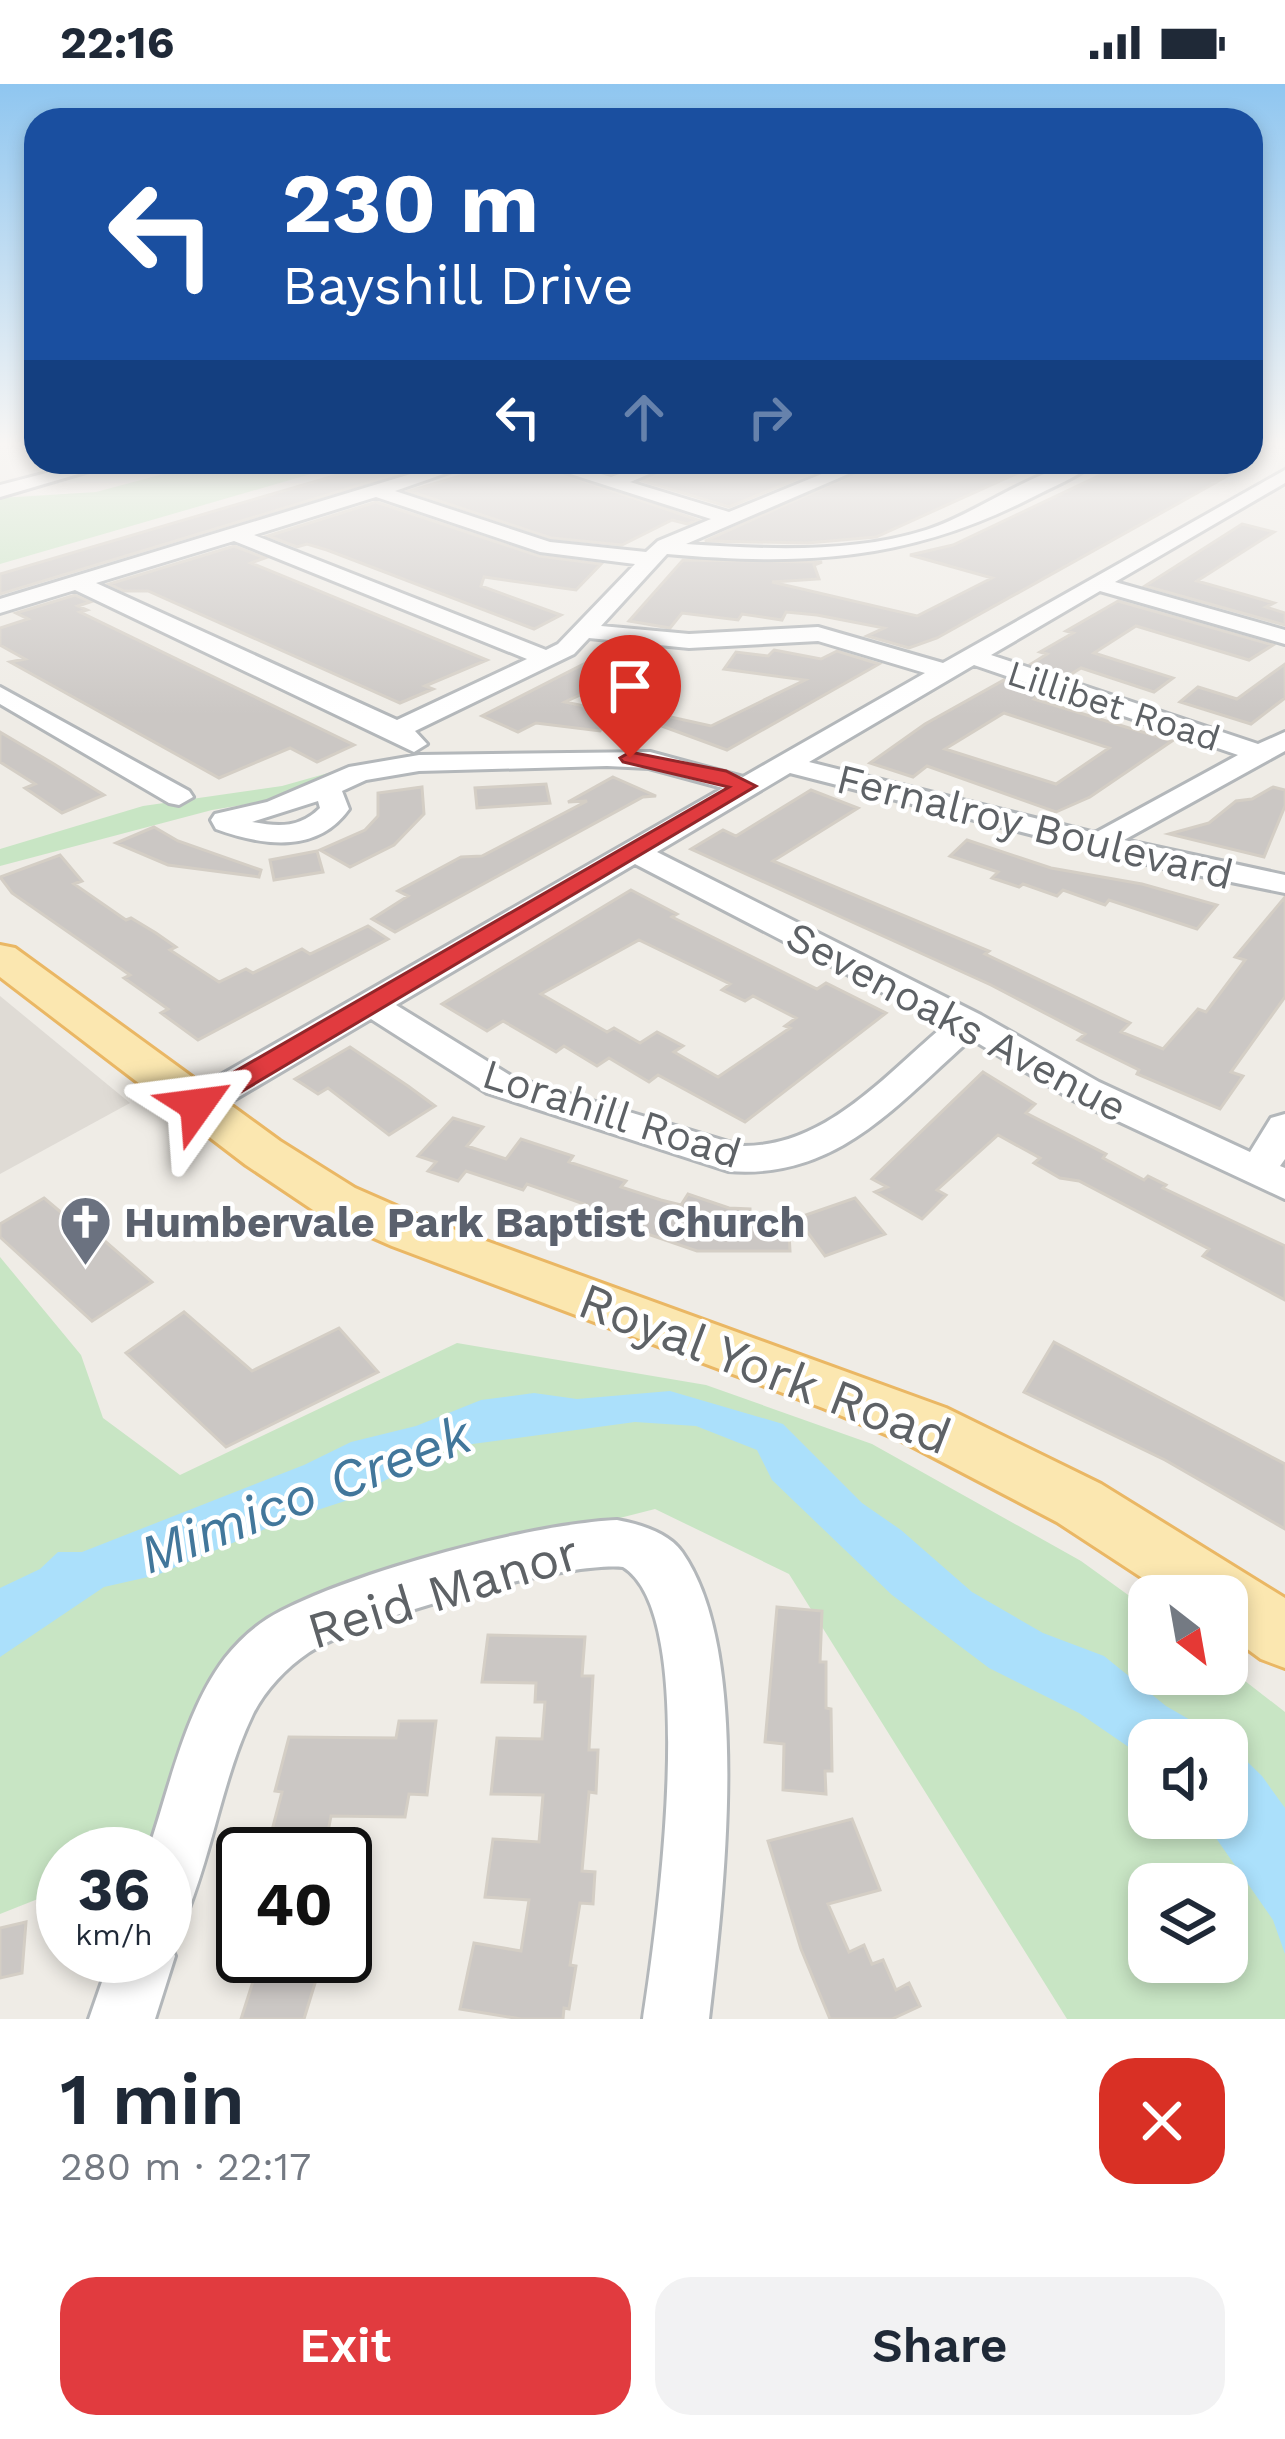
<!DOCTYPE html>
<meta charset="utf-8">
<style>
:root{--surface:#fff;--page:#f2f2f3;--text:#1f2937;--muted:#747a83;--accent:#e13b3f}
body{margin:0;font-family:"Work Sans",sans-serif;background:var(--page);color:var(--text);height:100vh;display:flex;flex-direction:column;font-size:45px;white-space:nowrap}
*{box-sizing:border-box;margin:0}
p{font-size:39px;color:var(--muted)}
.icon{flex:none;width:66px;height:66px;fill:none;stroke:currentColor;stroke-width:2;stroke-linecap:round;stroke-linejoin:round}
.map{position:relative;height:1935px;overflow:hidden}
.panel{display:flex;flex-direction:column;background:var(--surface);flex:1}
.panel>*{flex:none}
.banner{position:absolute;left:24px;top:24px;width:1239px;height:366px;border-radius:36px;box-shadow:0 6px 18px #0003;background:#1a4fa0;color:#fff;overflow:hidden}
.needle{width:78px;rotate:149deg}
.controls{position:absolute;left:1128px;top:1491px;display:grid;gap:24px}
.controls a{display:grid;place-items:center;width:120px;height:120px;border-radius:24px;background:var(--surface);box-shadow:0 6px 18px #0003;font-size:60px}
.speed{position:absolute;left:36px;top:1743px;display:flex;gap:24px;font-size:60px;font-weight:700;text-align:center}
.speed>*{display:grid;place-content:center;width:156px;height:156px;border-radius:50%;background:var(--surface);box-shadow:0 6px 18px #0003;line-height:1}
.speed small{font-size:30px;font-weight:400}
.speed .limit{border:6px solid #111;border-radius:18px;background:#fff;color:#111}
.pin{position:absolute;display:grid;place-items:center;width:102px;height:102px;color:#fff;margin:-123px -51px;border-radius:50% 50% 50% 0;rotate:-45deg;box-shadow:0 0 12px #0007}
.pin .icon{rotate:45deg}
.me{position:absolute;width:132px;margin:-66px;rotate:59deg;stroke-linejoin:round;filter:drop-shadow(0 0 9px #0008)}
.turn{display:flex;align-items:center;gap:42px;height:252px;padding:0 60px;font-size:54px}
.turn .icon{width:156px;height:156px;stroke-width:2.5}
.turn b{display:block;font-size:84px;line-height:102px}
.lanes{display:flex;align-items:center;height:114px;padding:0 60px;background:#0003;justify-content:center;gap:60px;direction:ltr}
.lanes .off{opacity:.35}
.round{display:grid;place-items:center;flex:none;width:126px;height:126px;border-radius:36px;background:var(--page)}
.overview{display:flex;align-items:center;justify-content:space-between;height:204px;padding:0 60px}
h1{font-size:72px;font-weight:600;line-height:90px}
.cta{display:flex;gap:24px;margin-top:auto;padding:24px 60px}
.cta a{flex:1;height:138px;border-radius:36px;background:var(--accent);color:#fff;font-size:48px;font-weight:600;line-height:138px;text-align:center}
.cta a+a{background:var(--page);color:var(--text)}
.status{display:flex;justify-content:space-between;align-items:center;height:84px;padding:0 60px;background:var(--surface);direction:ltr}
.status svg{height:33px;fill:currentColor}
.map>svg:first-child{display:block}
.education{fill:#dfdbd5}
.green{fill:#c8e5c4;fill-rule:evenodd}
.water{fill:#abe0fb}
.building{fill:#cbc7c4;stroke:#d4cec5;stroke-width:3;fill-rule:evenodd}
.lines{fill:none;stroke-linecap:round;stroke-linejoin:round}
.minor-casing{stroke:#b3b7ba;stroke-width:6}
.major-casing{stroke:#eab764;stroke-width:6}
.minor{fill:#fff;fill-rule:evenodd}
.major{fill:#fbe7b0;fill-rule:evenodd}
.route{fill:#e13b3f;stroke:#922629;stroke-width:3}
.labels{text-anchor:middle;stroke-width:9;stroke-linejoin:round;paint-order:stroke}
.far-street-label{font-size:36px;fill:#5e6266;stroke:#fff}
.street-label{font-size:42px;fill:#5e6266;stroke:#fff}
.worship-label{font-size:42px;font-weight:bold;fill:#5b616d;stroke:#fff;text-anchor:start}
.near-street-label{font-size:51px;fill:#5e6266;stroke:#fff}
.near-water-label{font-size:54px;font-style:italic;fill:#42779b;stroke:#fff}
</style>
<div class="status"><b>22:16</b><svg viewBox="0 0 49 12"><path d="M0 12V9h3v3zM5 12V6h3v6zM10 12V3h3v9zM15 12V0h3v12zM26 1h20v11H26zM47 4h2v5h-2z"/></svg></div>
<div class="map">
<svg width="1285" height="1935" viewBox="0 0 1285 1935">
<rect width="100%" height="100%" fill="#efece6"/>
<!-- education -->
<path class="education" d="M0,912L130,1019L0,1090Z"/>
<!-- green -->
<path class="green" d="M208,378H352L0,480V414L96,408Z
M346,684L284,714L212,726L0,782V765L143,722L282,702Z
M0,1173L81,1271L103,1334L180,1391L457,1259L706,1301L872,1360L1081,1477L1149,1526V1590H1227V1583L1285,1628V1935H1067L789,1490L655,1425L330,1508L148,1770H63V1805L0,1830ZM1149,1656H1227V1734H1149ZM1149,1800H1227V1878H1149Z"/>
<!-- water -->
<path class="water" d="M670,1307L783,1340L862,1419L901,1446L972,1508L1043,1549L1104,1572L1166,1622L1225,1656H1149V1677L1079,1629L989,1584L892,1511L772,1396L757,1366L696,1342L635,1338L450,1363L345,1417L284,1437L157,1491L104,1503L0,1573V1504L40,1485L58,1468H82L304,1381L351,1358L416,1342L481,1316L534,1309L577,1315Z
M1227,1658L1262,1692L1285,1724V1870L1273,1836L1202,1734H1227Z"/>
<!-- building -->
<path class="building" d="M508,378H529L698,436L687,440L672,436L622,461L551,454L409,407Z
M682,378H814L829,382L729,423L643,397Z
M880,378H1042L876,453L807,459L705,457Z
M1128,378H1207L1240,385L937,554L909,564L867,552L884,544L817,531L786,528L782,536L742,530L738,536L682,529L670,544L629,537L683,476L822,478L814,481L819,495L772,498L917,532L992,494L910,471L953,461Z
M371,381L397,390L0,510V490Z
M376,418L539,472L601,480L576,506L484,493L481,502L561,531L534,545L327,466L307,460L297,463L268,452Z
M1242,440L1274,448L1197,497L1274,519L1266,523L1285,529V541L1145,502Z
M234,462L265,474L251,479L487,576L425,602L433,605L400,619L148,507H124L109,500Z
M75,511L90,518L78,522L87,526L80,528L354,661L317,678L290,664L219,694L10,578L25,575L0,561V544L28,535L16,529Z
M1118,517L1273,561L1249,576L1136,542L1094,569L1173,594L1154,608L1081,584L1068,592L1031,580L1047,570L1040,568L1073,549L1066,547Z
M619,562L653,565L637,585L565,618L613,628L600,647L536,639L518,648L482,632Z
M774,566L821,575L837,567L879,580L727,666L659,641L662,631L711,642L805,596L724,585L736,568L768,572Z
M1285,580V614L1251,640L1180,618L1198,603L1237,615Z
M1004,596L1041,609L1034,615L1172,657L1090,713L1056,728L927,682L913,693L870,679L925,640ZM1004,629L1109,664L1056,700L945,665Z
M0,648L54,680L104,711L62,729L25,704L35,700L0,678Z
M613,693L656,712L643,713L395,848L372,835L408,812L398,807L461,773L482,772L587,717L568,718Z
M546,700L550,719L477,724L475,704Z
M422,703L424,730L394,761L350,783L320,766L365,746L378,732V709Z
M1273,703L1285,706V722L1264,773L1169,750L1209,739L1236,717L1252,715Z
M811,706L858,724L773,777L989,867L985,870L1130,939L1121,948L1163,965L1198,925L1206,928L1245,876L1235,873L1285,813V913L1231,988L1243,992L1220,1025L1137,990L1139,986L1078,956L1085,950L991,901L691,765L723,746L736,752Z
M154,743L178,757L261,786L259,793L168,781L116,759Z
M967,756L1051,784L1142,800L1217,821L1197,845L1109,816L1105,821L1063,806L1057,812L1023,800L1019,803L992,794L998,788L950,772Z
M317,767L323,788L274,796L270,776Z
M60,771L82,797L74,800L126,836L131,834L156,849L176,863L170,866L219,898L246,885L253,889L302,865L310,870L368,842L388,855L198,956L161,929L168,925L124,894L130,891L12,809L0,793Z
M631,806L677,830L672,833L817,905L826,899L886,929L745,1038L658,991L649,998L609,974L597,982L564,962L556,968L503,937L487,947L442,920ZM639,856L730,900L722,906L745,917L753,912L796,934L785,942L790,944L718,993L674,968L683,962L657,948L640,959L614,944L607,948L541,910Z
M350,963L408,1002L435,1022L389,1051L328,1004L318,1010L295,995Z
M983,988L1035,1020L1026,1029L1106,1070L1103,1074L1144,1096L1148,1092L1166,1101L1163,1104L1285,1162V1216L1203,1172L1209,1165L1079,1097L1060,1094L1034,1079L1040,1074L998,1051L937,1106L946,1111L922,1135L875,1108L887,1103L872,1095Z
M453,1034L483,1043L467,1062L506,1075L521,1055L573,1072L569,1078L626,1097L621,1103L661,1116L681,1121L688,1110L729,1124L750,1125V1130L788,1131L790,1167H697L583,1128L587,1121L527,1100L523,1106L466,1087L458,1097L428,1087L436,1078L418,1072Z
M44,1114L70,1136L76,1132L152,1198L92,1237L0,1153V1140Z
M855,1114L885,1150L825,1172L797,1134Z
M184,1228L252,1287L339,1244L378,1288L226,1363L126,1269Z
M1054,1258L1285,1380V1445L1165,1376L1024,1308Z
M777,1523L822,1527L820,1578H826V1624L831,1625L832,1687H825L826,1710L783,1706L784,1660L765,1658Z
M488,1551L585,1553L582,1592H593L589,1666H598L596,1709L589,1708L582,1787L595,1788L593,1820L580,1819L570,1881L576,1882L569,1925L564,1924L563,1935H521L460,1925L474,1859L521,1867L529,1816L485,1813L493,1755L539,1758L543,1711L491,1710L497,1654L542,1655L545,1618H535L536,1599L482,1598Z
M399,1637H436L427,1711L409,1710L405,1733L331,1732L327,1753L271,1750L282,1708L275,1707L289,1653L396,1654Z
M852,1735L880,1806L828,1820L849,1868L864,1861L872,1880L883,1876L896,1906L909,1899L920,1922L892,1935H830L801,1865L768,1757Z
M26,1838L22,1889L0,1894V1844Z
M257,1885L316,1896L304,1935H241Z"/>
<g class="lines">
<defs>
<path id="minor" d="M89,378H119L0,413V401Z
M450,378H478L395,407L550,458L646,468L658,457L711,435L533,378H561L611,393L652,378H678L630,398L729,428L851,378H876L686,460C763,465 851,470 926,446C980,429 1042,378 1096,378C1078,393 1052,403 1031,414C907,477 804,482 667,470L601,542L689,550L818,543L943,579L1285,386V399L1115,498L1285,546V560L1100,507L991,571L1258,660L1285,648V667L1124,756L1285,791V809L1167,785L790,689L657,768L981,931L1099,998L1250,1068L1271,1034L1285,1030V1075L1280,1082L1285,1084V1115L1073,1016L971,955C896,1021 837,1096 728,1087L487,1009L371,935L210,1030L197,1033L184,1030L178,1021L184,1012L723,704L649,684L607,682L419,687L366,696L342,707L349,725C317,770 263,762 216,745L211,736L215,730L267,718L349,683L419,671L650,668L743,693L925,589L818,557L689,564L589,554L574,570L415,647L427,660L414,668L75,506L0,529V515ZM376,413L540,468L635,480L558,560L546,566L254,451ZM234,457L527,575L397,636L96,499ZM974,581L1238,671L1095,749L809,678ZM318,717L320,724C300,744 279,743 252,738ZM635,780L945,941C885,991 826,1063 742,1062L513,993L396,921Z
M0,603L189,707L193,713L179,721L169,719L0,620Z
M617,1436C639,1440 669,1449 682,1468C753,1569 723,1816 709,1935H643C656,1849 702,1531 623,1483C563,1477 359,1535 308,1569C286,1584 265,1606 253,1630C223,1692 213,1765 187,1829L165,1838V1770H147C169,1707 184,1628 225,1574C240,1555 259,1538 281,1527C359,1487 530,1440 617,1436Z
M165,1849L175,1872L155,1935H89L111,1872H165Z"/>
<path id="major" d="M0,861L15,864L280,1057L355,1104L428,1136L946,1324L1101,1400L1285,1514V1584L1261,1575L1227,1550V1512H1170L1057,1438L904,1358L823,1324L392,1162L319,1130L246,1081L0,893Z"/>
</defs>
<!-- minor casing -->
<use href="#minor" class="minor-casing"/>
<!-- major casing -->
<use href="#major" class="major-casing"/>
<!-- minor -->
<use href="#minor" class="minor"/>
<!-- major -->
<use href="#major" class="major"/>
</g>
<!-- sky -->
<linearGradient id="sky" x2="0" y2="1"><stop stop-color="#8fc6f0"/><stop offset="0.57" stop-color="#f8f6f4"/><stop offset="1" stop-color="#f8f6f4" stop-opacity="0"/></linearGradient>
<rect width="1285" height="631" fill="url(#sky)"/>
<!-- route -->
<path class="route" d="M630,668L726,687L756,702L207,1028H187L183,1021L187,1015L729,703L623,678L620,674Z"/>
<!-- icons -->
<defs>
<symbol id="church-pin" viewBox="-11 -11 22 30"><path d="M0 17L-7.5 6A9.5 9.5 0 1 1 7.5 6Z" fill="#6b7280" stroke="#fff"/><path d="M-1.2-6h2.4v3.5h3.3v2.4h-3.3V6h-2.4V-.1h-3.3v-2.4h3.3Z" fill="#fff"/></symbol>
</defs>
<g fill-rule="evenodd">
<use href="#church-pin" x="56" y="1108" width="59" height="81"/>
</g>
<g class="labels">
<!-- far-street labels -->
<g class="far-street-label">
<text transform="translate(1114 621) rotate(18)" y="13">Lillibet Road</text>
</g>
<!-- street labels -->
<g class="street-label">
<text transform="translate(1035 742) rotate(14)" y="15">Fernalroy Boulevard</text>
<text transform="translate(957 937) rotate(28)" y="15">Sevenoaks Avenue</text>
<text transform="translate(612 1029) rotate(18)" y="15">Lorahill Road</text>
</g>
<!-- worship labels -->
<g class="worship-label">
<text x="124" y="1153">Humbervale Park Baptist Church</text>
</g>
<!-- near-street labels -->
<g class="near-street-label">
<text transform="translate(765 1284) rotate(21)" y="18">Royal York Road</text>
<text transform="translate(443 1507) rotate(-17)" y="18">Reid Manor</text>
</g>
<!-- near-water labels -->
<g class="near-water-label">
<text transform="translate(305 1410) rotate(-21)" y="19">Mimico Creek</text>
</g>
</g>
</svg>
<div class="controls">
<a><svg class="needle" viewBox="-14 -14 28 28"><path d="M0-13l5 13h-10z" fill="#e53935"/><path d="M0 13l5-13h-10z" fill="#747a83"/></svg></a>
<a><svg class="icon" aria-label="sound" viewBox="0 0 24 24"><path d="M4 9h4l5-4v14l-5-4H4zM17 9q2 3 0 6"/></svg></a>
<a><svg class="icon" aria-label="layers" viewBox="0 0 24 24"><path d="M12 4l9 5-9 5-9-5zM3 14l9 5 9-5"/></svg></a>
</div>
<div class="speed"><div>36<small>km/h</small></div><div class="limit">40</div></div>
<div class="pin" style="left:630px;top:674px;background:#d93025"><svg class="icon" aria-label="arrive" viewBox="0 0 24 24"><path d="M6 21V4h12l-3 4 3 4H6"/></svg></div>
<svg class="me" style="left:197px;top:1021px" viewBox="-20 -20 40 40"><path d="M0-17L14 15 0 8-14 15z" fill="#e13b3f" stroke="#fff" stroke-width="4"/></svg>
<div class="banner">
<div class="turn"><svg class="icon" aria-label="left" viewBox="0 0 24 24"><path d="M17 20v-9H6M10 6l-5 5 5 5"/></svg><div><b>230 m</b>Bayshill Drive</div></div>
<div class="lanes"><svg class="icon" aria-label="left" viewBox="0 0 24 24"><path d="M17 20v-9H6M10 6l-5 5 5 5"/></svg><svg class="icon off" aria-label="ahead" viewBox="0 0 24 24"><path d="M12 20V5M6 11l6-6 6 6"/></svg><svg class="icon off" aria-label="right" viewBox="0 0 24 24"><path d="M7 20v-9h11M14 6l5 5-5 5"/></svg></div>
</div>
</div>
<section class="panel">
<div class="overview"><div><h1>1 min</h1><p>280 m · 22:17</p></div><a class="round" style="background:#d93025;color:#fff"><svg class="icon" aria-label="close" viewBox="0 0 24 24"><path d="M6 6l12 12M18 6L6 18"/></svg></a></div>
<div class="cta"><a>Exit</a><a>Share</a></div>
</section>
